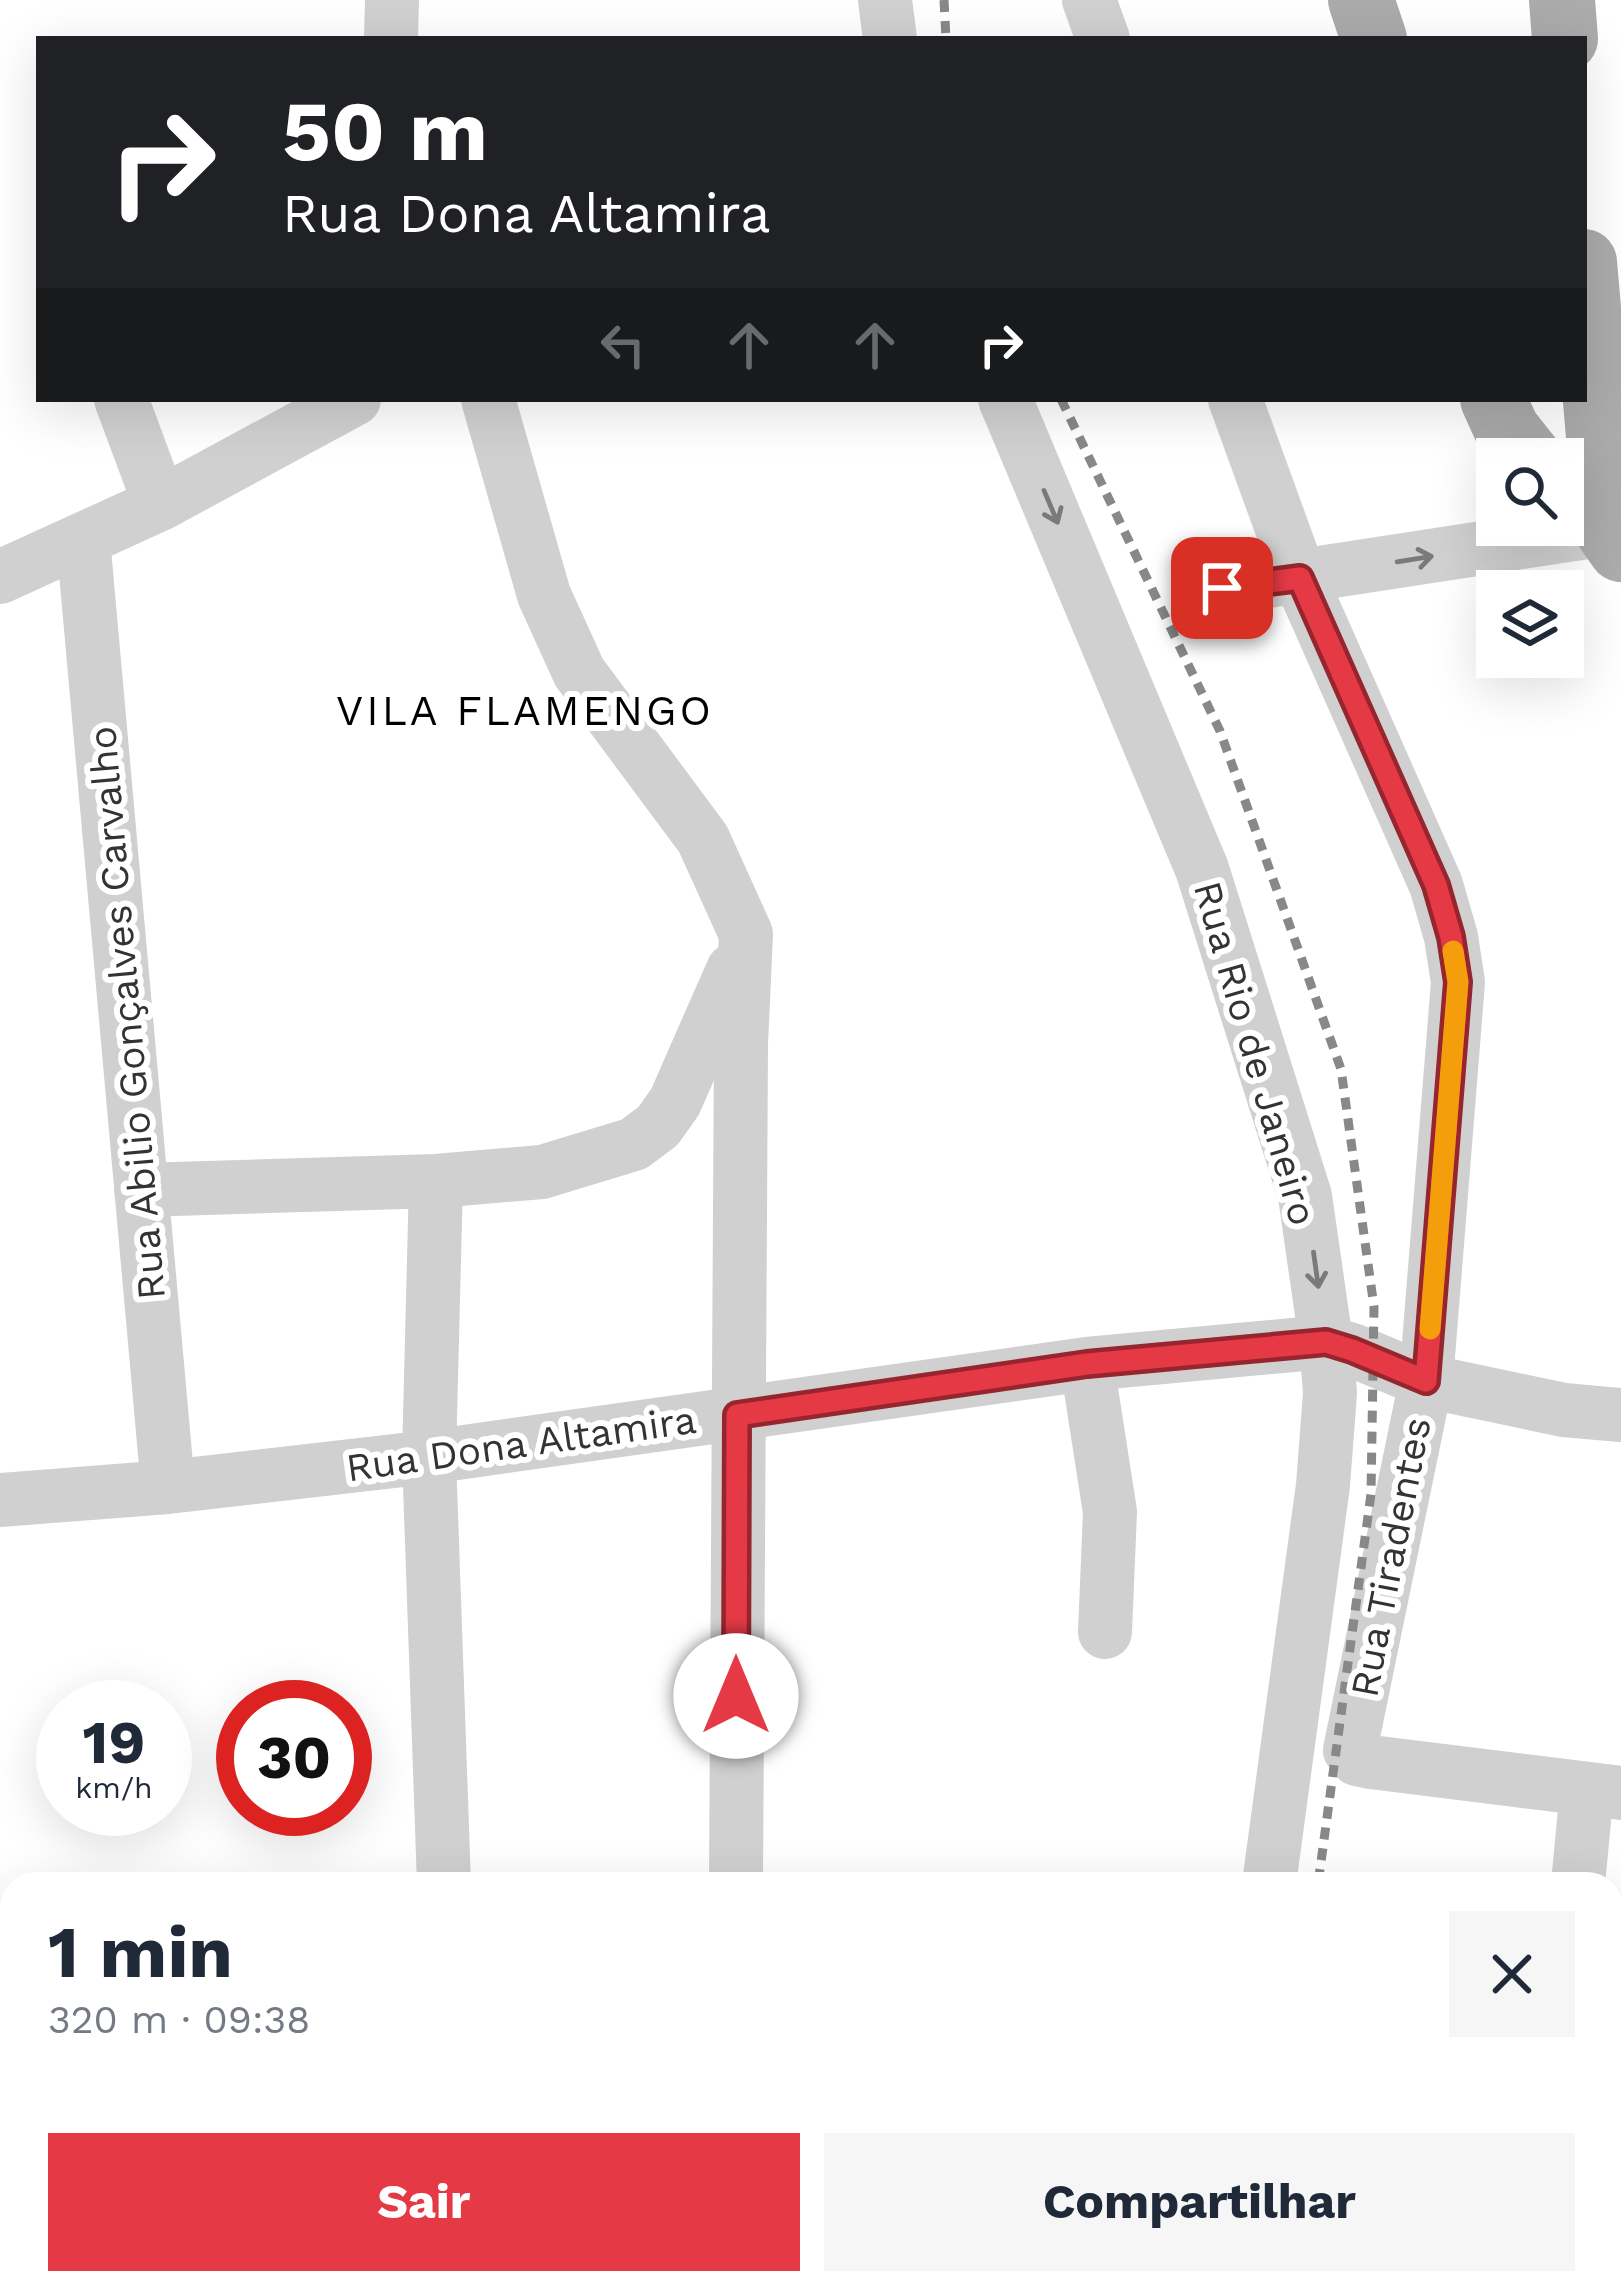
<!DOCTYPE html>
<html lang="pt">
<meta charset="utf-8">
<style>
:root{--surface:#fff;--page:#f6f6f7;--text:#1f2937;--muted:#747a83;--accent:#e63946}
body{margin:0;font-family:"Work Sans",sans-serif;background:var(--page);color:var(--text);height:100vh;display:flex;flex-direction:column;font-size:45px;white-space:nowrap}
*{box-sizing:border-box;margin:0}
p{font-size:39px;color:var(--muted)}
.icon{flex:none;width:66px;height:66px;fill:none;stroke:currentColor;stroke-width:2;stroke-linecap:round;stroke-linejoin:round}
.map{position:relative;flex:1;overflow:hidden}
.sheet{position:absolute;left:0px;top:1872px;width:1623px;height:423px;display:flex;flex-direction:column;background:var(--surface);border-radius:36px 36px 0 0;box-shadow:0 12px 48px #0002}
.sheet>*{flex:none}
.guide{position:absolute;left:36px;top:36px;width:1551px;height:366px;border-radius:0px;box-shadow:0 12px 48px #0002;background:#202124;color:#fff;overflow:hidden}
.tools{position:absolute;left:1476px;top:438px;display:grid;gap:24px}
.tools a{display:grid;place-items:center;width:108px;height:108px;border-radius:0px;background:var(--surface);box-shadow:0 12px 48px #0002;font-size:60px}
.speed{position:absolute;left:36px;top:1680px;display:flex;gap:24px;font-size:60px;font-weight:700;text-align:center}
.speed>*{display:grid;place-content:center;width:156px;height:156px;border-radius:50%;background:var(--surface);box-shadow:0 12px 48px #0002;line-height:1}
.speed small{font-size:30px;font-weight:400}
.speed .limit{border:18px solid #d22;background:#fff;color:#111}
.pin{position:absolute;display:grid;place-items:center;width:102px;height:102px;color:#fff;margin:-51px;border-radius:24px;box-shadow:0 6px 18px #0006}
.me{position:absolute;width:132px;margin:-66px;rotate:0deg;stroke-linejoin:round;filter:drop-shadow(0 0 9px #0008)}
.turn{display:flex;align-items:center;gap:42px;height:252px;padding:0 48px;font-size:54px}
.turn .icon{width:156px;height:156px;stroke-width:2.5}
.turn b{display:block;font-size:84px;line-height:102px}
.lanes{display:flex;align-items:center;height:114px;padding:0 48px;background:#0003;justify-content:center;gap:60px;direction:ltr}
.lanes .off{opacity:.35}
.round{display:grid;place-items:center;flex:none;width:126px;height:126px;border-radius:0px;background:var(--page)}
.overview{display:flex;align-items:center;justify-content:space-between;height:204px;padding:0 48px}
h1{font-size:72px;font-weight:700;line-height:90px}
.button{display:flex;gap:24px;margin-top:auto;padding:24px 48px}
.button a{flex:1;height:138px;border-radius:0px;background:var(--accent);color:#fff;font-size:48px;font-weight:700;line-height:138px;text-align:center}
.button a+a{background:var(--page);color:var(--text)}
.map>svg:first-child{display:block}
.lines{fill:none;stroke-linecap:round;stroke-linejoin:round}
.minor{stroke:#d0d0d0;stroke-width:54}
.major{stroke:#ababab;stroke-width:66}
.rail{stroke:#888;stroke-width:9;stroke-dasharray:12 9;stroke-linecap:butt}
.oneway{stroke:#7a7a7a}
.route-casing{stroke:#96252e;stroke-width:30}
.route{stroke:#e63946;stroke-width:21}
.slow{stroke:#f59e0b;stroke-width:21}
.labels{text-anchor:middle;stroke-width:12;stroke-linejoin:round;paint-order:stroke}
.street-label{font-size:39px;fill:#333;stroke:#fff}
.neighbourhood-label{font-size:42px;letter-spacing:3px;fill:#000;stroke:#fff}
</style>
<div class="map">
<svg width="1621" height="2294" viewBox="0 0 1621 2294">
<rect width="100%" height="100%" fill="#fff"/>
<g class="lines">
<!-- minor -->
<path class="minor" d="M885,0L890,39
M1089,0L1103,39
M391,39L392,0
M121,399L160,504
M488,399L544,595L579,672L703,839L746,934L741,1044L736,1884
M1005,399L1202,869L1305,1196L1326,1342L1330,1393L1323,1485L1269,1884
M1235,399L1300,578L1436,885L1451,937L1458,982L1426,1381L1350,1750L1357,1759L1371,1762L1621,1793
M83,539L168,1487
M0,577L160,504L354,399
M1222,588L1607,529
M436,1181L429,1457L444,1884
M141,1190L436,1181L542,1172L634,1144L658,1126L675,1102L733,970
M1087,1364L1110,1512L1105,1632
M0,1500L168,1487L429,1457L1087,1364L1326,1342L1352,1350L1426,1381L1564,1410L1621,1415
M1578,1884L1587,1789
M0,1944H12
M740,2283V2294
M116,2294V2283
M443,2294V2283
M959,2294L961,2283
M1211,2294L1212,2283
M1537,2294L1538,2283"/>
<!-- major -->
<path class="major" d="M1361,0L1374,39
M1562,0L1565,39
M1584,262L1607,529L1621,549
M1493,399L1507,430L1530,459"/>
<!-- rail -->
<path class="rail" d="M944,0L946,39
M1061,399L1220,731L1341,1069L1374,1307L1371,1494L1318,1884
M1252,2294L1254,2283"/>
</g>
<!-- one-way arrows -->
<defs><path id="oneway-shaft" d="M-6 0H5M1.5-3L5.5 0L1.5 3" fill="none" stroke-width="1.6" stroke-linecap="round" stroke-linejoin="round" transform="scale(3)"/></defs>
<g class="oneway">
<use href="#oneway-shaft" transform="translate(1051 507) rotate(67)"/>
<use href="#oneway-shaft" transform="translate(1415 559) rotate(-9)"/>
<use href="#oneway-shaft" transform="translate(1316 1270) rotate(82)"/>
</g>
<g class="lines">
<defs>
<path id="route" d="M736,1696L737,1415L1087,1364L1326,1342L1352,1350L1426,1381L1458,982L1451,937L1436,885L1300,578L1222,588"/>
</defs>
<!-- route casing -->
<use href="#route" class="route-casing"/>
<!-- route -->
<use href="#route" class="route"/>
<!-- slow -->
<path class="slow" d="M1430,1329L1458,982L1453,951"/>
</g>
<g class="labels">
<!-- street labels -->
<g class="street-label">
<text transform="translate(126 1013) rotate(-95)" y="14">Rua Abilio Gonçalves Carvalho</text>
<text transform="translate(1256 1053) rotate(74)" y="14">Rua Rio de Janeiro</text>
<text transform="translate(521 1443) rotate(-8)" y="14">Rua Dona Altamira</text>
<text transform="translate(1390 1557) rotate(-79)" y="14">Rua Tiradentes</text>
</g>
<!-- neighbourhood labels -->
<g class="neighbourhood-label">
<text x="525" y="725">VILA FLAMENGO</text>
</g>
</g>
</svg>
<div class="tools">
<a><svg class="icon" aria-label="search" viewBox="0 0 24 24"><circle cx="10" cy="10" r="6"/><path d="M15 15l6 6"/></svg></a>
<a><svg class="icon" aria-label="layers" viewBox="0 0 24 24"><path d="M12 4l9 5-9 5-9-5zM3 14l9 5 9-5"/></svg></a>
</div>
<div class="speed"><div>19<small>km/h</small></div><div class="limit">30</div></div>
<div class="pin" style="left:1222px;top:588px;background:#d93025"><svg class="icon" aria-label="arrive" viewBox="0 0 24 24"><path d="M6 21V4h12l-3 4 3 4H6"/></svg></div>
<svg class="me" style="left:736px;top:1696px" viewBox="-20 -20 40 40"><circle r="19" fill="#fff"/><path d="M0-13L10 11 0 6-10 11z" fill="#e63946"/></svg>
<div class="guide">
<div class="turn"><svg class="icon" aria-label="right" viewBox="0 0 24 24"><path d="M7 20v-9h11M14 6l5 5-5 5"/></svg><div><b>50 m</b>Rua Dona Altamira</div></div>
<div class="lanes"><svg class="icon off" aria-label="left" viewBox="0 0 24 24"><path d="M17 20v-9H6M10 6l-5 5 5 5"/></svg><svg class="icon off" aria-label="ahead" viewBox="0 0 24 24"><path d="M12 20V5M6 11l6-6 6 6"/></svg><svg class="icon off" aria-label="ahead" viewBox="0 0 24 24"><path d="M12 20V5M6 11l6-6 6 6"/></svg><svg class="icon" aria-label="right" viewBox="0 0 24 24"><path d="M7 20v-9h11M14 6l5 5-5 5"/></svg></div>
</div>
<section class="sheet">
<div class="overview"><div><h1>1 min</h1><p>320 m · 09:38</p></div><a class="round"><svg class="icon" aria-label="close" viewBox="0 0 24 24"><path d="M6 6l12 12M18 6L6 18"/></svg></a></div>
<div class="button"><a>Sair</a><a>Compartilhar</a></div>
</section>
</div>
